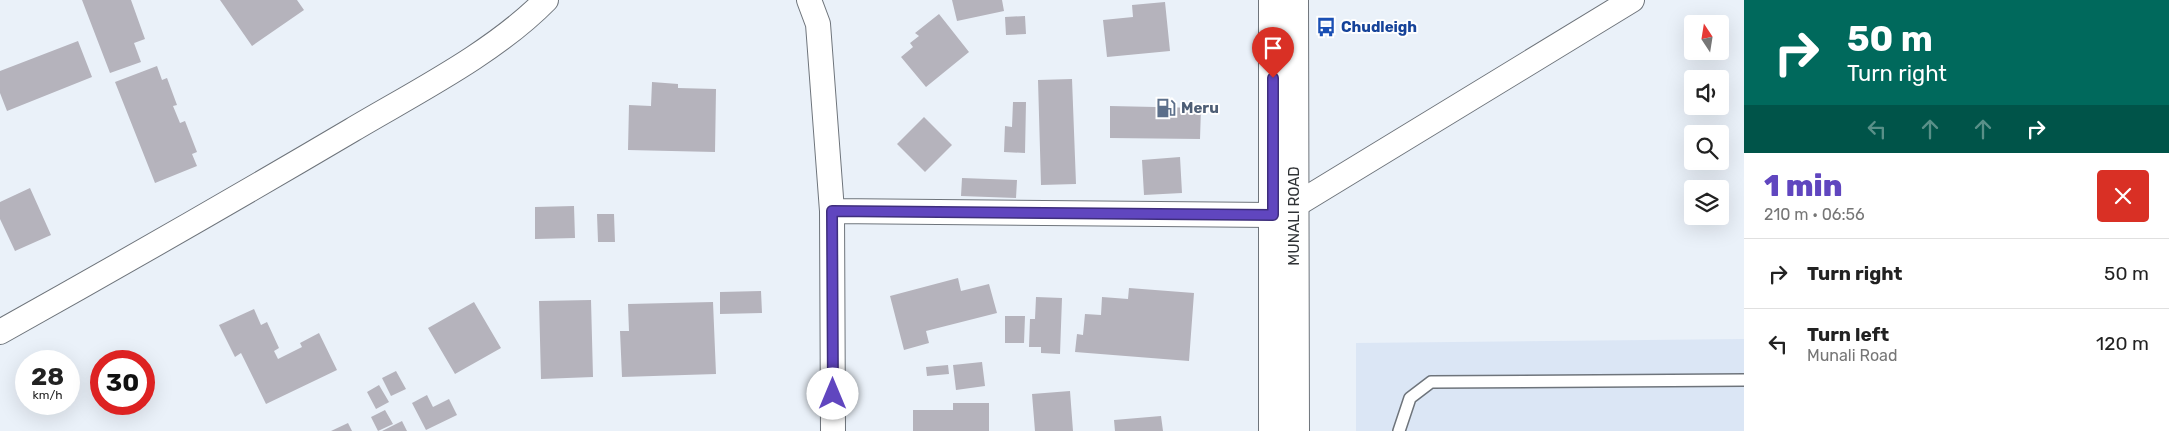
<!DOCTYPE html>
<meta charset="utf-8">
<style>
:root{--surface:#fff;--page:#f2f2f2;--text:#222;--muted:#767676;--line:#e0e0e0;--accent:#6046bf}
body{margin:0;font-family:Rubik,sans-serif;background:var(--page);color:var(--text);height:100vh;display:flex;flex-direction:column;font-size:19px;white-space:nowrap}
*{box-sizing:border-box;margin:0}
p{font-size:16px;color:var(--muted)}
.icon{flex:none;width:28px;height:28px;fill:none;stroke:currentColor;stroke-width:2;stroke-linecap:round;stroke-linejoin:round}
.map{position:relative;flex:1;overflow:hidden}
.details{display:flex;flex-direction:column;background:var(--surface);width:425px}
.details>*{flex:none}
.guide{background:#00695c;color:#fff;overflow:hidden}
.needle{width:32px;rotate:348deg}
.buttons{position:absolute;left:1684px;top:15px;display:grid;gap:10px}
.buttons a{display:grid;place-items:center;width:45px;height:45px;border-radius:5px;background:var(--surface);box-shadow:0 5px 20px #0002;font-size:25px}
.speed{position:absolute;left:15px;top:350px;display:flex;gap:10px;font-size:25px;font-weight:700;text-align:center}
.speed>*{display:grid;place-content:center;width:65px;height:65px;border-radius:50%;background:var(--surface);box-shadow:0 5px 20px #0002;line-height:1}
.speed small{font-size:12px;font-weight:400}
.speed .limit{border:8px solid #d22;background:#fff;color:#111}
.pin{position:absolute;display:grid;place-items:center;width:42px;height:42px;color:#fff;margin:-51px -21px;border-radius:50% 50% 50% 0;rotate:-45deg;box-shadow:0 0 5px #0007}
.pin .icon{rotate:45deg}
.me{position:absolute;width:55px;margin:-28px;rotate:0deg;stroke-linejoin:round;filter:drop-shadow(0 0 4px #0008)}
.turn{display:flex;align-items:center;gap:18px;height:105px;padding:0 20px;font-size:22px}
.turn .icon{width:65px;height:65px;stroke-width:2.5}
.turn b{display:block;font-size:35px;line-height:42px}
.lanes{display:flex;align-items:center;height:48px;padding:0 20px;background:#0003;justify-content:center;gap:25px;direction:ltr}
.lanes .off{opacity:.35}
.round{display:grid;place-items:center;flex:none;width:52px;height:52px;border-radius:5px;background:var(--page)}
.head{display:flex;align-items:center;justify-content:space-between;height:85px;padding:0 20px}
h1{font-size:30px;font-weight:800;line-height:38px;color:var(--accent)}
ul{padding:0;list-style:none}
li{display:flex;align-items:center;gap:15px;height:70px;padding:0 20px;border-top:1px solid var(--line)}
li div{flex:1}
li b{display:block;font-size:19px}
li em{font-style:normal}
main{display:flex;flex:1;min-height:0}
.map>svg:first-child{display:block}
.built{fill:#dbe6f5}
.building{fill:#b5b3bc}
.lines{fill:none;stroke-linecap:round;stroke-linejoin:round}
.lane-casing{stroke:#6e747b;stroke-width:14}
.street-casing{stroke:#6e747b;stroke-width:26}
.secondary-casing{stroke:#6e747b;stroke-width:30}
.lane{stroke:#fff;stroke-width:11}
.street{stroke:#fff;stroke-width:24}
.secondary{stroke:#fff;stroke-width:28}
.route-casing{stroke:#3e2e7c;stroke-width:12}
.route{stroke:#6046bf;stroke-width:9}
.labels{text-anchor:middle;stroke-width:4;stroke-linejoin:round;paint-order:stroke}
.transit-label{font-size:15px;font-weight:bold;fill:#164399;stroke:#fff;text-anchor:start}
.service-label{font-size:15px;font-weight:bold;fill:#4e5e75;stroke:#fff;text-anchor:start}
.street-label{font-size:15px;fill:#2f3235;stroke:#fff}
</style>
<main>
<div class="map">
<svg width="1744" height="431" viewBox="0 0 1744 431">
<rect width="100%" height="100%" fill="#eaf1f9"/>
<!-- built -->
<path class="built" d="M1744,339V431H1356V343Z"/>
<!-- building -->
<path class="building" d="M82,0H131L145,39L134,43L141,62L110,73Z
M220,0H297L304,10L252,46Z
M952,0H1002L1004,11L957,21Z
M1165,2L1170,51L1107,57L1103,20L1133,17L1132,5Z
M939,14L969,52L926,87L901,57L913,47L910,43L919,36L915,33Z
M1025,16L1026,34L1006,35L1005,17Z
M78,41L92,77L7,111L0,93V71Z
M157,66L162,80L167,78L177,105L173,106L180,123L185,121L197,152L192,154L197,166L155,183L115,82Z
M1072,79L1076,184L1041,185L1038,80Z
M652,82L678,84V88L716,89L715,152L628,150L629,105L651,106Z
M1013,102H1026L1025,153L1004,152L1005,126L1012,127Z
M1110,106L1201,108L1200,139L1110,138Z
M924,117L952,145L925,172L897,144Z
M1180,157L1182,193L1144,195L1142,160Z
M962,178L1017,180L1016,198L961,196Z
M30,188L51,235L15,251L0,219V202Z
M574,206L575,238L535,239V207Z
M597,214H614L615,242H598Z
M958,278L961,291L989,284L997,313L926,331L929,343L904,350L890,296Z
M1129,288L1194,293L1189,361L1075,352L1077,334L1083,335L1085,314L1101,315L1102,297L1128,299Z
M761,291L762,313L720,314V292Z
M1036,297L1062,298L1060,354L1041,353V347H1029L1030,319H1035Z
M591,300L593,377L541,379L539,301Z
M474,302L501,348L455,374L428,328Z
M713,302L716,374L622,377L620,331H629L628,304Z
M254,309L261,325L267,322L279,348L274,351L278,359L302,347L300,343L319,333L337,370L266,404L241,353L235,357L219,325Z
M1005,316H1025L1024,343H1005Z
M982,362L985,386L956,390L953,365Z
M948,365L949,374L927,376L926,367Z
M396,371L406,389L391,396L382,378Z
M379,385L389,402L376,409L367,392Z
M1070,391L1073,431H1035L1032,394Z
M427,395L433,407L449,399L457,415L426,430L412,403Z
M953,403H989V431H913V410H953Z
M385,410L393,424L378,431L371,417Z
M1161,416L1163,431H1115L1114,420Z
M402,421L407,431H382Z
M348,423L352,431H331Z"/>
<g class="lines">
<defs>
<path id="lane" d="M1399,431L1410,398L1431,382L1744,380"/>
<path id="street" d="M809,0L818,24L832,211L833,431
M832,211L1273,215L1294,206L1632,0
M0,332C118,266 235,199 352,130C416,92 494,53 546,0"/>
<path id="secondary" d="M1273,0V431
M1294,0L1295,431"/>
</defs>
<!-- lane casing -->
<use href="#lane" class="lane-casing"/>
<!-- street casing -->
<use href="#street" class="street-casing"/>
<!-- secondary casing -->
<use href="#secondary" class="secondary-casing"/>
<!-- lane -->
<use href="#lane" class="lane"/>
<!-- street -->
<use href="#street" class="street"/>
<!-- secondary -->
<use href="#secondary" class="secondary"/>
</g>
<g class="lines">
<defs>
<path id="route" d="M833,394L832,211L1273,215V78"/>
</defs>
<!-- route casing -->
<use href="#route" class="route-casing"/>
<!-- route -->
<use href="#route" class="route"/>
</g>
<!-- icons -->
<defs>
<symbol id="bus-bare" viewBox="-9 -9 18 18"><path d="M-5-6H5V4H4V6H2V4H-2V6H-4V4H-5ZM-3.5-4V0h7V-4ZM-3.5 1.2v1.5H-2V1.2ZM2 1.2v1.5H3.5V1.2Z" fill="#1a4fb4" stroke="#fff" stroke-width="2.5" paint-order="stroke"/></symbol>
<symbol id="fuel-bare" viewBox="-9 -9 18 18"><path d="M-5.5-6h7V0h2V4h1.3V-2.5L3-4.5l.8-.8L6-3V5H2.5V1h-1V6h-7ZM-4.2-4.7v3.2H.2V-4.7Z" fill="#5c6f8a" stroke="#fff" stroke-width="2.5" paint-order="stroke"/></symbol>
</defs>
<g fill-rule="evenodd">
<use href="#bus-bare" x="1312" y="13" width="28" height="28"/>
<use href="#fuel-bare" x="1152" y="94" width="28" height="28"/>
</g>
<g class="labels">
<!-- transit labels -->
<g class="transit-label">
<text x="1341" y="32">Chudleigh</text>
</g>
<!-- service labels -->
<g class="service-label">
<text x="1181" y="113">Meru</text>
</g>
<!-- street labels -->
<g class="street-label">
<text transform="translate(1294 216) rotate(-90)" y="5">MUNALI ROAD</text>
</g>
</g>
</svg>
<div class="buttons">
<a><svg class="needle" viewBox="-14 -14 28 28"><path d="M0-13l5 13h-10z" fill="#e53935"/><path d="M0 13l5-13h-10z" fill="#767676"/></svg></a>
<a><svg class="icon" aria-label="sound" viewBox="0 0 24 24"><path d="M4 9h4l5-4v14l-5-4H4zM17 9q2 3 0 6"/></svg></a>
<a><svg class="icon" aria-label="search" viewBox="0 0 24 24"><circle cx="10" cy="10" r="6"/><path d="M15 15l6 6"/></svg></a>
<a><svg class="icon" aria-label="layers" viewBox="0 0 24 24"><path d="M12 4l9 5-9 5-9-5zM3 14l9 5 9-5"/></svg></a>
</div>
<div class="speed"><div>28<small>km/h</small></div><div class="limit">30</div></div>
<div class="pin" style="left:1273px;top:78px;background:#d93025"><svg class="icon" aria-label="arrive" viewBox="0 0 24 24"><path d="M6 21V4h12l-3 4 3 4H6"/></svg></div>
<svg class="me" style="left:833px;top:394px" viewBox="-20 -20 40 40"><circle r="19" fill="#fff"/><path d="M0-13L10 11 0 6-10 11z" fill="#6046bf"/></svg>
</div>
<section class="details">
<div class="guide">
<div class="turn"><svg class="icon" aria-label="right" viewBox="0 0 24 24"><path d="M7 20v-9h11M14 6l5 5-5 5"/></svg><div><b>50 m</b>Turn right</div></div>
<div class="lanes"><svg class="icon off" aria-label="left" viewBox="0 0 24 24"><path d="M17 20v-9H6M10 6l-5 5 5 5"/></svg><svg class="icon off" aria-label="ahead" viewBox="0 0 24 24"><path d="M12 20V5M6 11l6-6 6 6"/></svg><svg class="icon off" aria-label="ahead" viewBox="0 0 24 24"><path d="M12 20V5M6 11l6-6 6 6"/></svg><svg class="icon" aria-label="right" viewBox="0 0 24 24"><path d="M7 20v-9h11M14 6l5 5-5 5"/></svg></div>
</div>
<div class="head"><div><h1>1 min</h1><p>210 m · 06:56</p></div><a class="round" style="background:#d93025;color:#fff"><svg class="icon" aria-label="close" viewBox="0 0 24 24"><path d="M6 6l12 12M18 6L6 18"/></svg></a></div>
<ul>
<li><svg class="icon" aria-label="right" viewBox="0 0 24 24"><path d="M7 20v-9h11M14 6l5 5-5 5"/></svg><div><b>Turn right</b></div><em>50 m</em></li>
<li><svg class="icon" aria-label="left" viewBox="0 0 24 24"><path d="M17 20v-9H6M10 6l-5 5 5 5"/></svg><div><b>Turn left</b><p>Munali Road</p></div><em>120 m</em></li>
</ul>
</section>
</main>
